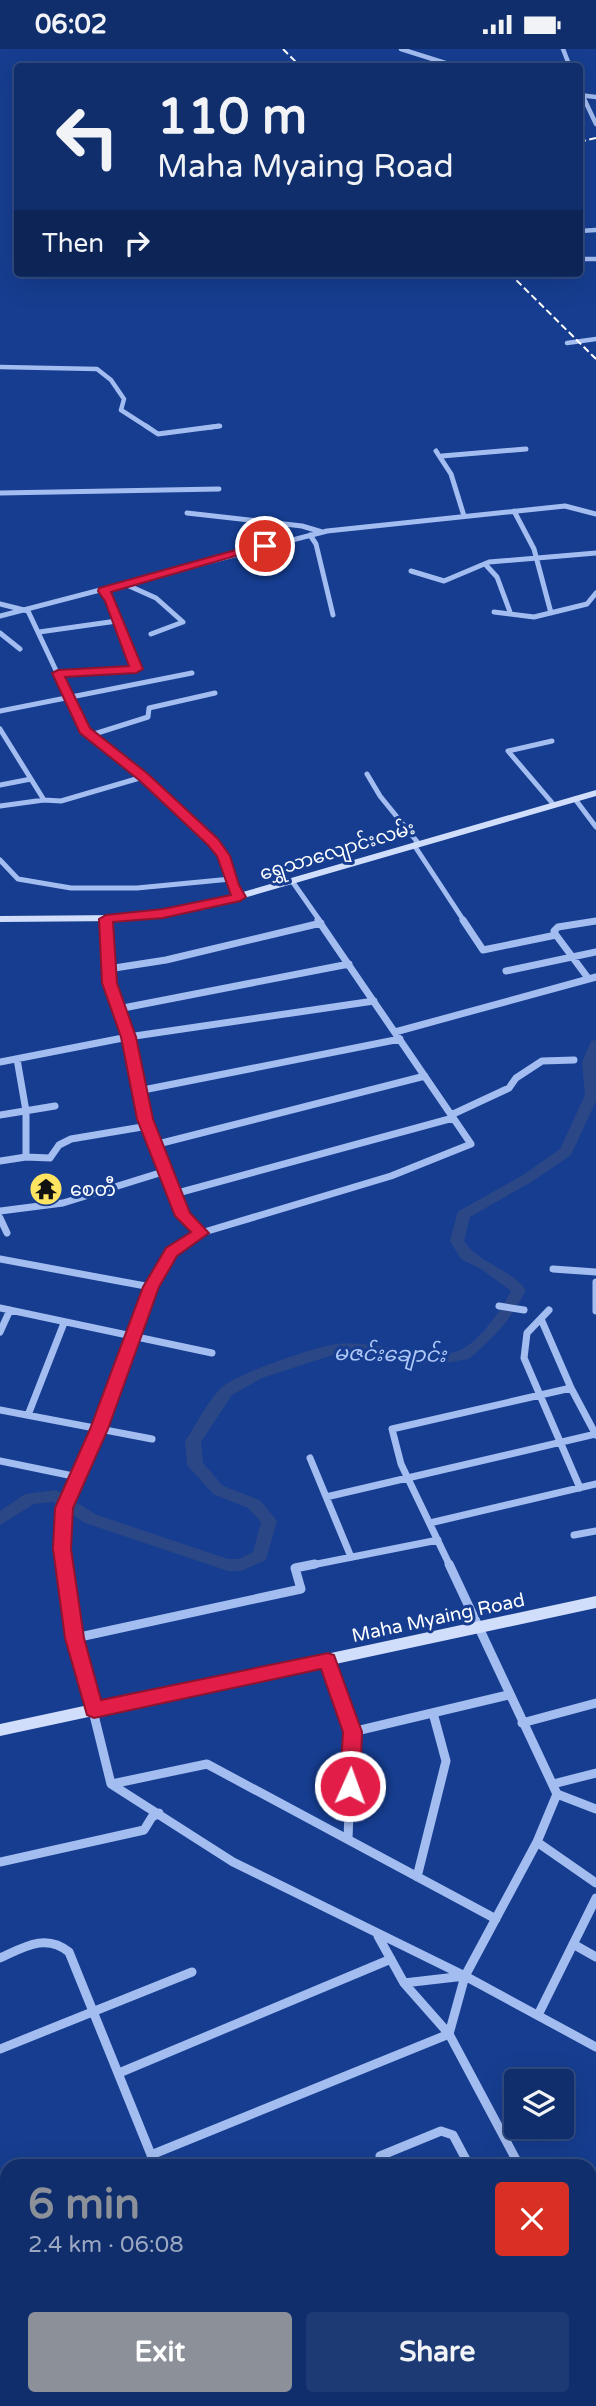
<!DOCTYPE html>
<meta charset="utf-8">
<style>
:root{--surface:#102e6c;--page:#1e3a74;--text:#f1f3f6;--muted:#9ca8c2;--line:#304a7f;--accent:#8c9099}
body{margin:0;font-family:"Varela Round","Noto Sans Myanmar",sans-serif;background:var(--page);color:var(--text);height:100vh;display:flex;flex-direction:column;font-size:26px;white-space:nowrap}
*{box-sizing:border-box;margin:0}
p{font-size:23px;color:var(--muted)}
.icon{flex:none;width:38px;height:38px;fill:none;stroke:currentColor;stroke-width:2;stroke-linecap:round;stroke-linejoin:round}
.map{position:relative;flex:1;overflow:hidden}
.sheet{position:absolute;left:0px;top:2110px;width:597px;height:247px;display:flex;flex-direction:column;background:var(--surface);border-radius:21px 21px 0 0;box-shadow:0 7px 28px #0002,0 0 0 2px var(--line)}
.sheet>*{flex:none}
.banner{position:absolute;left:14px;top:14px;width:569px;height:214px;border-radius:7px;box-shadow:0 7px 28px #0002,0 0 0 2px var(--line);background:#102e6c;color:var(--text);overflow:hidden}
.tools{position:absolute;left:504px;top:2020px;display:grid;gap:14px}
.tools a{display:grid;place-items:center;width:70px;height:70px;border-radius:7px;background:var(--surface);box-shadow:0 7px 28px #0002,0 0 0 2px var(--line);font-size:35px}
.pin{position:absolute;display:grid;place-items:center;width:60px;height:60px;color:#fff;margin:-30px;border:4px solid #fff;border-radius:50%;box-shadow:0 2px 7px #0007}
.me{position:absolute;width:77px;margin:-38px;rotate:2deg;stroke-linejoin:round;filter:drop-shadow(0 0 5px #0008)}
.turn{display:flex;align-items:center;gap:24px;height:147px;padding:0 28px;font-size:32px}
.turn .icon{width:91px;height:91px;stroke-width:2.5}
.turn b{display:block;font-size:49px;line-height:60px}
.then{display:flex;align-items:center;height:66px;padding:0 28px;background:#0003;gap:14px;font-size:26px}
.round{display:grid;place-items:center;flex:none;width:74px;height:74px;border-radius:7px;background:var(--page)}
.summary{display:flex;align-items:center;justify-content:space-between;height:119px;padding:0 28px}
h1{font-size:42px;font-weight:700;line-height:52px;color:var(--accent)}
.primary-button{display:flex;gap:14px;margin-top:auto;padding:14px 28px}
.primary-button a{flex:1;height:80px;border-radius:7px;background:var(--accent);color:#fff;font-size:28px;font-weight:700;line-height:80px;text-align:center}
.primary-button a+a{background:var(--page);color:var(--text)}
.status{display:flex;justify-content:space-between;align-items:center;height:49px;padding:0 35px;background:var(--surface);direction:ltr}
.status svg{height:19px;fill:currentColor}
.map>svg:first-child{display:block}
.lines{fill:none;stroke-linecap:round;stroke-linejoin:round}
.river{fill:#2b4786;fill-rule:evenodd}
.street-far3{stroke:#a3bdf0;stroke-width:4.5}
.street-far2{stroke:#a3bdf0;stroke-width:5}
.street-far1{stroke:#a3bdf0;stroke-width:7}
.street{stroke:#a3bdf0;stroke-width:9}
.secondary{fill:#d1defb;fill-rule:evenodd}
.rail{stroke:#fff;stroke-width:2;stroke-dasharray:7 3.5;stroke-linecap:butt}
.route{fill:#e11d48;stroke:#92132f;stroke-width:2}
.labels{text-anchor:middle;stroke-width:6;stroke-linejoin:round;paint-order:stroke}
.street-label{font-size:19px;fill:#fff;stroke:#163d90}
.poi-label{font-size:19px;fill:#fff;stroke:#163d90;text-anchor:start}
.water-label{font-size:21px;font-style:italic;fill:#afc8f7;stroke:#163d90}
</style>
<div class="status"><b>06:02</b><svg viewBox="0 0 49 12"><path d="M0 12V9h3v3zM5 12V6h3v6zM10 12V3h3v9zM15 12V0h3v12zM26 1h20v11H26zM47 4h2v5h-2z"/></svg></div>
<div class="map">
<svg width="596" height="2357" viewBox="0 0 596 2357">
<rect width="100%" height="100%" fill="#163d90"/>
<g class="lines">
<!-- river -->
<path class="river" d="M596,991V1052L571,1106L533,1132L470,1168L464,1192C478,1214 510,1219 526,1241C510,1272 495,1288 469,1310L438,1315L407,1314L377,1307L336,1305L262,1329L232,1346L201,1393L203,1414L223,1437L260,1451L277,1472L266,1511L241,1522H228L85,1474L53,1453L34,1455L0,1476V1462L25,1445L56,1441L97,1466L228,1510H239L253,1503L261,1473L248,1459L213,1445L187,1416L185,1392L188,1388C198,1372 208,1352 221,1339C235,1325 315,1298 336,1295C348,1293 366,1295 379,1297C404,1301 432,1310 458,1302C478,1295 502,1260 511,1242L481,1220L461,1210L450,1192L457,1165L459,1162L523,1126L560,1100L585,1046L582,1013L591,992Z"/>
<!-- street-far3 -->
<path class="street-far3" d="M401,0L458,18
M563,0L570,18
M579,39L596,75
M579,46L596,48
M579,182L596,181
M579,210H596
M567,294L596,290
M0,318L97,320L111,331L124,350L121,361L149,379
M205,379L220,377"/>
<!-- street-far2 -->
<path class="street-far2" d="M146,377L158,385L219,377
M436,402L451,425L464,467
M442,407L526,400
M0,444L219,440
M514,462L534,500L551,564
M187,464L302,477L322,483
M310,486L316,495L333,566
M485,515L497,528L510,563
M411,522L444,532L489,513L596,504
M127,536L156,549L183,573L151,585
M0,555L28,562L84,681L143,728L213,793L224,807L233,836L240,848
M494,563L534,568L587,555L596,544
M0,567L327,482L565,457L596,465
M39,583L117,572
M0,584L20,600
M58,624L136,620L104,542
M0,662L192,624
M0,680L44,751
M91,686L148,668L149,659L215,644
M552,692L508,702L554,756
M367,725L380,747L419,795
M0,736L31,730
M575,750L596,778
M0,757L44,751L61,752L143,728
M414,796L464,872
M0,811L18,830L71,839H137L231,830
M292,832L320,872
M593,872H596"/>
<!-- street-far1 -->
<path class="street-far1" d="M106,871L109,935L128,988L145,1070L183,1167L201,1184
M463,871L483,901L556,886L554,882L558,878L596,872
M556,886L588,929
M108,920L166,911L321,874
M506,922L596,903
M118,960L349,915
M395,983L596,928
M17,1010L26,1062V1108
M0,1013L128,988L374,952
M138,1042L400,990
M0,1066L55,1057
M451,1066L509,1039L516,1029L542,1012L574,1011
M154,1096L425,1027
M0,1112L26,1108L50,1109L59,1096L71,1090L148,1077
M174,1145L453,1069
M0,1162L63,1154L166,1122
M0,1169L7,1184
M0,1210L151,1238
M553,1220L596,1223
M596,1233V1262
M499,1257L524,1261
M0,1259L212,1304
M549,1261L527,1284L524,1309L580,1439
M541,1270L571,1339L596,1386
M0,1283L10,1261
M0,1361L152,1390
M28,1366L64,1274
M310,1409L351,1508
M0,1412L78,1428
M326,1448L596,1385
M430,1474L596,1435
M574,1486L596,1482
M64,1517L62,1500L64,1459L99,1380L151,1238L171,1203L201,1184L391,1127L471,1095L318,871
M307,1517L438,1491
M450,1517L401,1415L392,1380L571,1339"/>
<!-- street -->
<path class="street" d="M64,1515L75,1589L111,1735L233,1813L465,1927L596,1998
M75,1589L301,1540L295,1519L315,1515
M328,1611L352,1683L348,1790
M522,1674L596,1654
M352,1683L508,1646
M112,1735L207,1715L496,1870
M553,1735L596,1724
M557,1745L596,1760
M537,1793L596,1834
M0,1813L144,1781L152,1768L159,1764
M417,1828L446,1712L433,1664
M378,1887L404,1934L449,1985L520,2118
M573,1895L596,1908
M0,1909C24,1898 46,1884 69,1903L156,2118
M404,1934L465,1927
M538,1966L596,1849
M449,1985L465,1927L537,1793L557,1745L449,1515
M0,2000L192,1923
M119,2024L391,1910
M151,2106L449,1985
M380,2107L441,2082L453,2086L470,2118
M0,2143L7,2164
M590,2248L596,2260
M64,2350L66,2357
M253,2350L256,2357
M294,2350L297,2357
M558,2350L562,2357
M393,2357L408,2350"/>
<!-- secondary -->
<path class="secondary" d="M596,741V747L202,861L120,872L0,873V867L120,866L201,855Z
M596,1547V1559L0,1687V1675Z"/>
<!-- rail -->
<path class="rail" d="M283,0L301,18
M579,93L596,89
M509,224L596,310"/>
</g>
<!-- route -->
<path class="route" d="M261,494L270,497L111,543L143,620L136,624L65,628L90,679L148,725L218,790L230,807L239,836L246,848L240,852L163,869L113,873L117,934L136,988L153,1070L190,1164L209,1184L177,1207L159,1238L108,1380L73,1459L71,1500L84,1589L101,1651L328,1604L334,1606L362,1683L360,1737L357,1742L350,1745L343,1742L340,1737L343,1683L321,1620L94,1669L87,1666L65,1589L53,1500L55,1459L90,1380L143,1238L166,1199L191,1183L175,1167L137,1070L121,988L102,934L99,870L106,866L163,860L231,846L217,807L208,796L139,731L80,684L52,624L58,621L129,617L105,552L98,542L99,539Z"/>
<!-- icons -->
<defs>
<symbol id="temple-disc" viewBox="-11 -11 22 22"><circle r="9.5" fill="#ffe462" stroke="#163d90"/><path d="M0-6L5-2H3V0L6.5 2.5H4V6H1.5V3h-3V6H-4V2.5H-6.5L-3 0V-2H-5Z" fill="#111"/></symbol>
</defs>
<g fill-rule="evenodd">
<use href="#temple-disc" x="27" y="1121" width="38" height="38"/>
</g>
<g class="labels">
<!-- street labels -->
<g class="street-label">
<text transform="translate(337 801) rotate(-17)" y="7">ရွှေသာလျောင်းလမ်း</text>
<text transform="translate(438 1568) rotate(-12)" y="7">Maha Myaing Road</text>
</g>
<!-- poi labels -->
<g class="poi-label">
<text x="70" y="1147">စေတီ</text>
</g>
<!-- water labels -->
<g class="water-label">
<text transform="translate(390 1305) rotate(1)" y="7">မဇင်းချောင်း</text>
</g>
</g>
</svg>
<div class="tools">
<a><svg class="icon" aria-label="layers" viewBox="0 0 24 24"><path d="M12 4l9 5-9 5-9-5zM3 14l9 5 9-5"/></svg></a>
</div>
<div class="pin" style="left:265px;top:497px;background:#d93025"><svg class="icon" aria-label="arrive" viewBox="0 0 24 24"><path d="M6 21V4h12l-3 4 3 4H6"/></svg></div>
<svg class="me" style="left:350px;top:1737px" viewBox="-20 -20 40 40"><circle r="17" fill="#e11d48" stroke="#fff" stroke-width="3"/><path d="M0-11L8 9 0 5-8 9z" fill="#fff"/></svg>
<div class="banner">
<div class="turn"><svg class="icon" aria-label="left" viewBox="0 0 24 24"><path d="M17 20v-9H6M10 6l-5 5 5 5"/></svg><div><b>110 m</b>Maha Myaing Road</div></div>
<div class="then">Then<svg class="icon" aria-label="right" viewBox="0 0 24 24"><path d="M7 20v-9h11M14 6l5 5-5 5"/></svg></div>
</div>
<section class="sheet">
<div class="summary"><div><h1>6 min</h1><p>2.4 km · 06:08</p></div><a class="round" style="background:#d93025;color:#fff"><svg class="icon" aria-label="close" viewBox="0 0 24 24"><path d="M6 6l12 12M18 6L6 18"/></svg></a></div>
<div class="primary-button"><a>Exit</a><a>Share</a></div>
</section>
</div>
